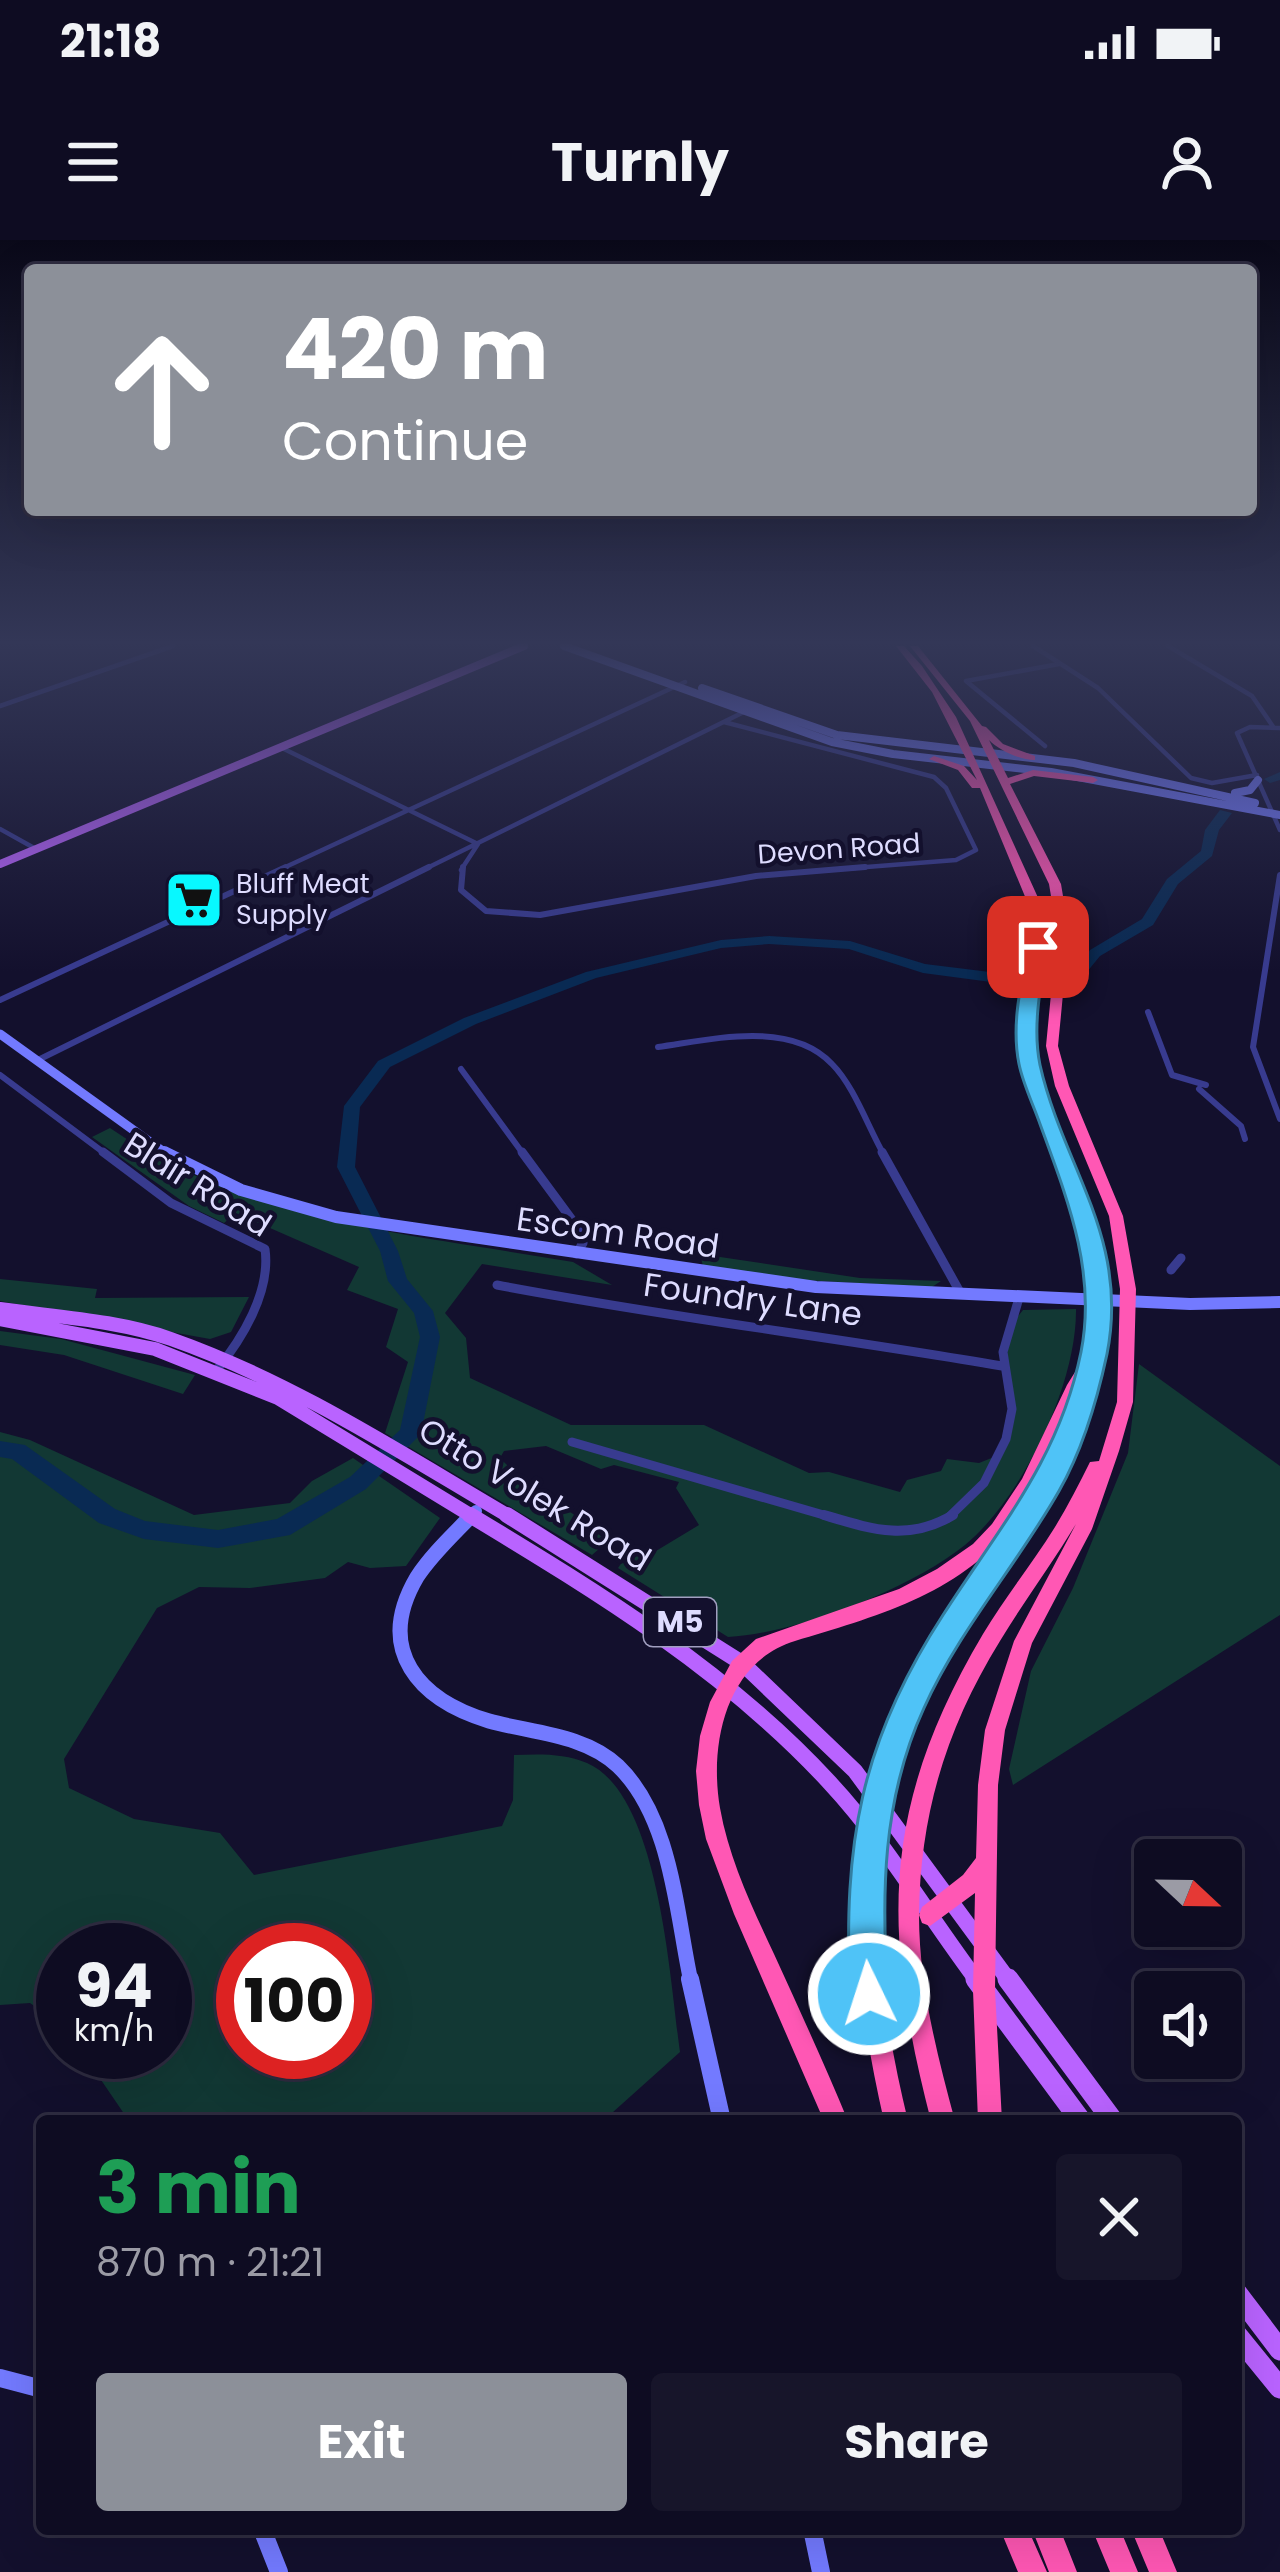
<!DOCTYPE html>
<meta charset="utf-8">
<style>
:root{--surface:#0e0c22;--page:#17152a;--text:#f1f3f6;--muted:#9b9ba5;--line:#2e2c40;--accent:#8c9099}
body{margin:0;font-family:Poppins,sans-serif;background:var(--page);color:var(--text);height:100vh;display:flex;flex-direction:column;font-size:45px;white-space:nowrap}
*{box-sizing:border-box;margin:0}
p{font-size:39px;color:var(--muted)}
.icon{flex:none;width:66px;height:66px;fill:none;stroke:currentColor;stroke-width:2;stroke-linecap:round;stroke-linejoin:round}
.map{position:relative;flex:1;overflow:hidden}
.drawer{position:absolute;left:36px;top:1875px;width:1206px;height:420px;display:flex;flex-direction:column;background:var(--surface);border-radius:12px;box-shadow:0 12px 48px #0002,0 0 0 3px var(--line)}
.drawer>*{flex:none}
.hud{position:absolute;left:24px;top:24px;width:1233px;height:252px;border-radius:12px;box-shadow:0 12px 48px #0002,0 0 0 3px var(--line);background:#8c9099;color:#fff;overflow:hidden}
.needle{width:78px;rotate:112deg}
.fabs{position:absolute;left:1134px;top:1599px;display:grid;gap:24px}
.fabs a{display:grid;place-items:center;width:108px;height:108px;border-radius:12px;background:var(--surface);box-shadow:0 12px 48px #0002,0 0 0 3px var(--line);font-size:60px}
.speed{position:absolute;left:36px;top:1683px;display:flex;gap:24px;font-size:60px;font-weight:700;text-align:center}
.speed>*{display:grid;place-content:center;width:156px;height:156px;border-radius:50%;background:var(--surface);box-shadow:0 12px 48px #0002,0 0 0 3px var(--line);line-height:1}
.speed small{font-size:30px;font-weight:400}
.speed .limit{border:18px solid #d22;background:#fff;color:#111}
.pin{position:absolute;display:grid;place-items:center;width:102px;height:102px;color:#fff;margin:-51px;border-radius:24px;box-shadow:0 6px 18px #0006}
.me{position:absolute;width:132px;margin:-66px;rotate:356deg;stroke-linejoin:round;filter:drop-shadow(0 0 9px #0008)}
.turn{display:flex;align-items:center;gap:42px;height:252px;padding:0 60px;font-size:54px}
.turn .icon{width:156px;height:156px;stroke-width:2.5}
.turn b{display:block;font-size:84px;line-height:102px}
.round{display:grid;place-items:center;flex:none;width:126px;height:126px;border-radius:12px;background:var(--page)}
.summary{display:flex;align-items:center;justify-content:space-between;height:204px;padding:0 60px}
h1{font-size:72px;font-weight:700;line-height:90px;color:#1e9e55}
.primary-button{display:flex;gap:24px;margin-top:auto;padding:24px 60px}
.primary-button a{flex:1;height:138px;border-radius:12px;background:var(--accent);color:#fff;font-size:48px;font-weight:700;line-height:138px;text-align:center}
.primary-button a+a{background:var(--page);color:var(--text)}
.status{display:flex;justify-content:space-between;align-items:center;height:84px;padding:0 60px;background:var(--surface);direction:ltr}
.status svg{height:33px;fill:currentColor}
header{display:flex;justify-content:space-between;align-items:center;height:156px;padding:0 60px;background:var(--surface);font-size:54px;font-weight:700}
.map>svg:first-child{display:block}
.green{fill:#123834;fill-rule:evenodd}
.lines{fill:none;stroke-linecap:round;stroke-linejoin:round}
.river{fill:#092a53;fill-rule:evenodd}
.street-far3{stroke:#383b8f;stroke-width:4.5}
.street-far2{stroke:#383b8f;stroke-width:6}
.street-far1{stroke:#383b8f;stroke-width:9}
.street{stroke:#383b8f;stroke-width:10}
.secondary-far4{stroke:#737aff;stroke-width:8}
.secondary-far3{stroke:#737aff;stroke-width:9}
.secondary-far2{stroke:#737aff;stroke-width:12}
.secondary-far1{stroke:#737aff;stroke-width:15}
.secondary{stroke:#737aff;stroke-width:18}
.primary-far3{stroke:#b963ff;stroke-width:8}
.primary-far2{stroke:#b963ff;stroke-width:14}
.primary-far1{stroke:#b963ff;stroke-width:16}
.primary{stroke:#b963ff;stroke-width:21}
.highway{fill:#ff57b4;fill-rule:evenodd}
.route{fill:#4fc3f7;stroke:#337fa1;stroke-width:3}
.labels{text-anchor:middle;stroke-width:9;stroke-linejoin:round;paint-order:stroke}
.far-street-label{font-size:27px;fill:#dedcff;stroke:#13102d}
.far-poi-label{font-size:27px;fill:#dedcff;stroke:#13102d;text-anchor:start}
.shield{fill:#13102d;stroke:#a19fc0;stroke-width:3}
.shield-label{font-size:30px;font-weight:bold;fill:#dedcff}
.street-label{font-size:33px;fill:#dedcff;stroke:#13102d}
</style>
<div class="status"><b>21:18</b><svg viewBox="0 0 49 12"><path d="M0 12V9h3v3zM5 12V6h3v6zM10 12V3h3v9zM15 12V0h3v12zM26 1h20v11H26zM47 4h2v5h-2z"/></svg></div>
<header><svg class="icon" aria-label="menu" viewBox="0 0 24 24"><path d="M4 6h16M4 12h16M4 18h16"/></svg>Turnly<svg class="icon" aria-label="person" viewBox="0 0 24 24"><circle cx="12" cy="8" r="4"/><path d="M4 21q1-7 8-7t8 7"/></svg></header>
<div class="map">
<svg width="1280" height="2332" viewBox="0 0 1280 2332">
<rect width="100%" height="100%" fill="#13102d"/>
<!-- green -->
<path class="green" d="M110,888C247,983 412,994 573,1022L612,1045L482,1024L445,1073L466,1098L470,1138L571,1185H704L809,1233L829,1232L900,1252L907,1240L941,1231L947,1219L979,1223L999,1215L1013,1172L1004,1136L1011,1085L1023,1070L1076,1069C1077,1144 1023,1257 965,1305C910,1349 799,1393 728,1397L618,1328L625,1318L651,1314L699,1285L676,1248L679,1242L614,1225L601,1229L546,1206L504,1211L500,1218C531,1251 574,1269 607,1302L592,1315L385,1193L408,1122L386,1107L398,1069L347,1050L359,1027L236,973L224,983L189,966L92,897Z
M700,1014L860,1038L941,1041L932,1047L802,1040L703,1026Z
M0,1039L97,1049L95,1058L249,1057L231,1092L210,1099L0,1061Z
M0,1091L61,1099L195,1135L183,1154L64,1115L0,1105Z
M1139,1124L1280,1226V1375L1013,1545L1009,1529L1031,1431L1073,1348L1128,1213Z
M0,1192L30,1200L194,1275L290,1263L312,1241L353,1218L440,1278L406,1326L370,1328L348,1322L325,1338L250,1348L199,1347L157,1368L64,1519L69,1548L134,1579L220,1593L254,1635L502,1586L513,1560L514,1515C539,1514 564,1513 587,1523C660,1554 670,1742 680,1812L603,1881H129L82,1812H165V1710H63V1786L30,1763L0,1765ZM243,1710H345V1812H243Z"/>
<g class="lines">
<!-- river -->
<path class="river" d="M1280,532V540L1270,543L1264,539Z
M1220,570L1232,573L1219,590L1212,616L1178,644L1153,685L1100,716L1077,744H1067L1064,741L1090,710L1142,679L1167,639L1201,611L1205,590Z
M769,696L850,701L925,724L1006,734L1014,739L1006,744L923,733L849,709L769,704L721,708L596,738L476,784L390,827L360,867L355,927L398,1011L407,1039L433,1071L440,1097L421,1194L366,1249L290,1295L218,1308L144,1299L99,1283L12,1219L0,1217V1201L25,1205L115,1269L145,1281L218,1290L277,1279L350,1237L400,1190L420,1097L414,1073L388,1041L380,1011L337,927L344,866L378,821L464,778L586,732L721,700Z"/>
<!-- street-far3 -->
<path class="street-far3" d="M1033,406L1098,448L1191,538L1212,543L1257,535
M1168,406L1252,456L1274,488
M0,466L173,406
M724,482L934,537L946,548L976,610L956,620L828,630
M1280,488L1250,487L1237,493L1280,590
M1045,506L966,441L1059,424
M282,508L478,604L461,630
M0,589L36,609
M279,630L685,442
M423,630L752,468"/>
<!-- street-far2 -->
<path class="street-far2" d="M463,627L461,650L486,671L540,675L756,636L865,627
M1280,635L1253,807L1280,879
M0,760L286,627
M1148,772L1172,835L1206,845
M658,807C710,800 790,779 832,824C854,846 868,887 884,915
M36,821L429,627
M461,829L524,915
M0,835L107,915
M1199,849L1241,886L1245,899"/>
<!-- street-far1 -->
<path class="street-far1" d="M103,912L171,963L265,1009C271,1052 242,1099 216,1131
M522,912L578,988L583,1003L576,1014
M882,912L961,1054
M1171,1030L1181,1018
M497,1045C665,1077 834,1097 1002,1126
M572,1202L834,1278
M948,1278L984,1243L1006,1199L1012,1169L1003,1112L1019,1058"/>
<!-- street -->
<path class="street" d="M824,1275C871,1289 908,1302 953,1275"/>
<!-- secondary-far4 -->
<path class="secondary-far4" d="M564,406L832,502L893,514L1051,532L1280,575
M702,448L837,495L1074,523L1255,563
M1235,553L1250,550L1258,540"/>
<!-- secondary-far3 -->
<path class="secondary-far3" d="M0,794L168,915"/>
<!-- secondary-far2 -->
<path class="secondary-far2" d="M164,912L241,950L336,977L816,1047L1190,1064L1280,1062
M469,1278L476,1271"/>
<!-- secondary-far1 -->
<path class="secondary-far1" d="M472,1275C453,1295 432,1314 417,1337C374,1410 419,1460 489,1481C532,1493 584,1494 618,1526C672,1578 676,1673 691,1742"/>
<!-- secondary -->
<path class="secondary" d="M690,1739L722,1881
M0,2138L42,2149
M262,2289L279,2332
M812,2289L821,2332"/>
<!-- primary-far3 -->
<path class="primary-far3" d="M0,624L524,406"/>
<!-- primary-far2 -->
<path class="primary-far2" d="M0,1069C56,1077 117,1080 171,1099C293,1142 401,1213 512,1278
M0,1079L155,1109L278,1158L475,1278"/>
<!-- primary-far1 -->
<path class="primary-far1" d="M470,1275C599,1353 727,1431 830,1543C885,1602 929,1677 978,1742
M507,1275L742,1423L855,1531L1010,1742"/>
<!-- primary -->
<path class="primary" d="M976,1739L1081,1881
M1008,1739L1113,1881
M1236,2052L1280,2110
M1236,2094L1280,2148"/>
<!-- highway -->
<path class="highway" d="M896,406H904L922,426L956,477L1040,662C1053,711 1027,757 1034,806C1040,852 1062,892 1079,934C1109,1007 1113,1089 1091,1165C1066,1246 1010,1314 964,1384C859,1548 864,1699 908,1881H884C848,1723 840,1592 911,1442C938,1386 976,1337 1010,1287C961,1354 871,1378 795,1401C726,1422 709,1504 720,1568C729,1619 752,1667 774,1714C799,1769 825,1825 848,1881H824L734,1674L706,1599L699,1565L696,1531L700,1496L710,1462L732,1421L756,1399L899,1349L937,1329L973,1304L992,1284L1022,1239L1067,1145L1085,1116L1087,1107L1089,1040L1084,995L1072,951L1033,857L1022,817L1020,782L1032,709L1031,671L980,548H972L958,530L929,519L934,516L964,526L977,540L932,452ZM1074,1164L1061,1200L1037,1245Z
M910,406H918L982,486L986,487L1003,504L1035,516V520C1020,520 1000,511 989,500L1008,538L1033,530L1093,537L1098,540L1093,543L1034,536L1010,544L1061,644L1069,692L1058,806L1069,846L1123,976L1136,1049L1133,1162L1119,1211L1092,1289L1032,1403L1005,1490L998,1545L995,1750L1002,1881H978L973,1750L975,1653L930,1686L922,1683L919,1675C919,1745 937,1814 955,1881H931C882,1691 880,1568 983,1394C1005,1357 1032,1324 1055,1287C1068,1266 1079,1244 1090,1222L1099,1221L1117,1162L1120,1049L1109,976L1055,846L1046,806L1057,692L1049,644L970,481ZM1076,1284L1014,1401L985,1490L978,1545L976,1618L963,1635L922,1667L919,1675C920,1573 947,1487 1000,1401C1024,1361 1052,1324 1076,1284Z
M1000,2289H1028L1047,2332H1018Z
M1032,2289H1060L1077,2332H1049Z
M1092,2289H1120L1138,2332H1110Z
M1131,2289H1159L1177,2332H1149Z"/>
</g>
<!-- sky -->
<linearGradient id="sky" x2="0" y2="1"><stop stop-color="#0a0919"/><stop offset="0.55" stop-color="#333757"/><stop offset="1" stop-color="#333757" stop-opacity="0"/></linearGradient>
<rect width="1280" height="732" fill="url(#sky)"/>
<!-- route -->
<path class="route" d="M1038,701L1047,707C1041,745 1032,786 1040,825C1063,927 1130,998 1107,1114C1097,1161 1083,1209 1059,1251C1017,1325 959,1390 924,1468C882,1559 881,1656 888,1754L882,1767L869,1773L856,1767L850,1754C843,1604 860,1503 943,1375C1000,1286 1059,1220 1081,1112C1097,1032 1067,958 1040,884C1033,864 1023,844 1019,824C1011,785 1021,745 1028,707Z"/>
<!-- icons -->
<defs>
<symbol id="supermarket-square" viewBox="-11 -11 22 22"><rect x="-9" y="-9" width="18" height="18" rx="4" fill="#08f8ff" stroke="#13102d"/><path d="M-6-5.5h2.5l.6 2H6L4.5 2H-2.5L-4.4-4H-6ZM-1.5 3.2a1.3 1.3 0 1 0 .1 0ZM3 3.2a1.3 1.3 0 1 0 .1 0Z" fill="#111"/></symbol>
</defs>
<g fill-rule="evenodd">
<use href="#supermarket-square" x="161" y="627" width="66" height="66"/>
</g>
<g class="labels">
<!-- far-street labels -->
<g class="far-street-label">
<text transform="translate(839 609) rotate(-4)" y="9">Devon Road</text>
</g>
<!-- far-poi labels -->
<g class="far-poi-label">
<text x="236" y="653">Bluff Meat<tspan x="236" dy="31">Supply</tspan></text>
</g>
<!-- shield labels -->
<rect class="shield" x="644" y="1358" width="72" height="48" rx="9"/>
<g class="shield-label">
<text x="680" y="1392">M5</text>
</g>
<!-- street labels -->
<g class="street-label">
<text transform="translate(198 944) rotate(32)" y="12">Blair Road</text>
<text transform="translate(618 992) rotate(8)" y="12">Escom Road</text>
<text transform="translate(753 1059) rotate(8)" y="12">Foundry Lane</text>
<text transform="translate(535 1254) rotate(31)" y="12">Otto Volek Road</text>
</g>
</g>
</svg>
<div class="fabs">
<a><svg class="needle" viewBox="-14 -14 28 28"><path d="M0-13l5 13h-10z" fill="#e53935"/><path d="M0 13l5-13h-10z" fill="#9b9ba5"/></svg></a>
<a><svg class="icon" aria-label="sound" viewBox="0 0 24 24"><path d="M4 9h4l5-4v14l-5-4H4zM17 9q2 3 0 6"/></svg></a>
</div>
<div class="speed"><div>94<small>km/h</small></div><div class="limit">100</div></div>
<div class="pin" style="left:1038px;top:707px;background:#d93025"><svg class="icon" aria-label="arrive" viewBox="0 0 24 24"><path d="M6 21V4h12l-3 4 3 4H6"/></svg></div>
<svg class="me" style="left:869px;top:1754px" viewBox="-20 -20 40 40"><circle r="17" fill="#4fc3f7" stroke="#fff" stroke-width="3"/><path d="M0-11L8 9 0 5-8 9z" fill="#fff"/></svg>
<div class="hud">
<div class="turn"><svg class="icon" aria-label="ahead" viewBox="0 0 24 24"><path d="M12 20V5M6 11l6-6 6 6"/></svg><div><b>420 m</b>Continue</div></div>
</div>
<section class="drawer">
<div class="summary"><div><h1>3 min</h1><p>870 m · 21:21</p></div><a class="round"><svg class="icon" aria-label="close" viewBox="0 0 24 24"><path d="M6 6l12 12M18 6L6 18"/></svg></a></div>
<div class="primary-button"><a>Exit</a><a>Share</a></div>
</section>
</div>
